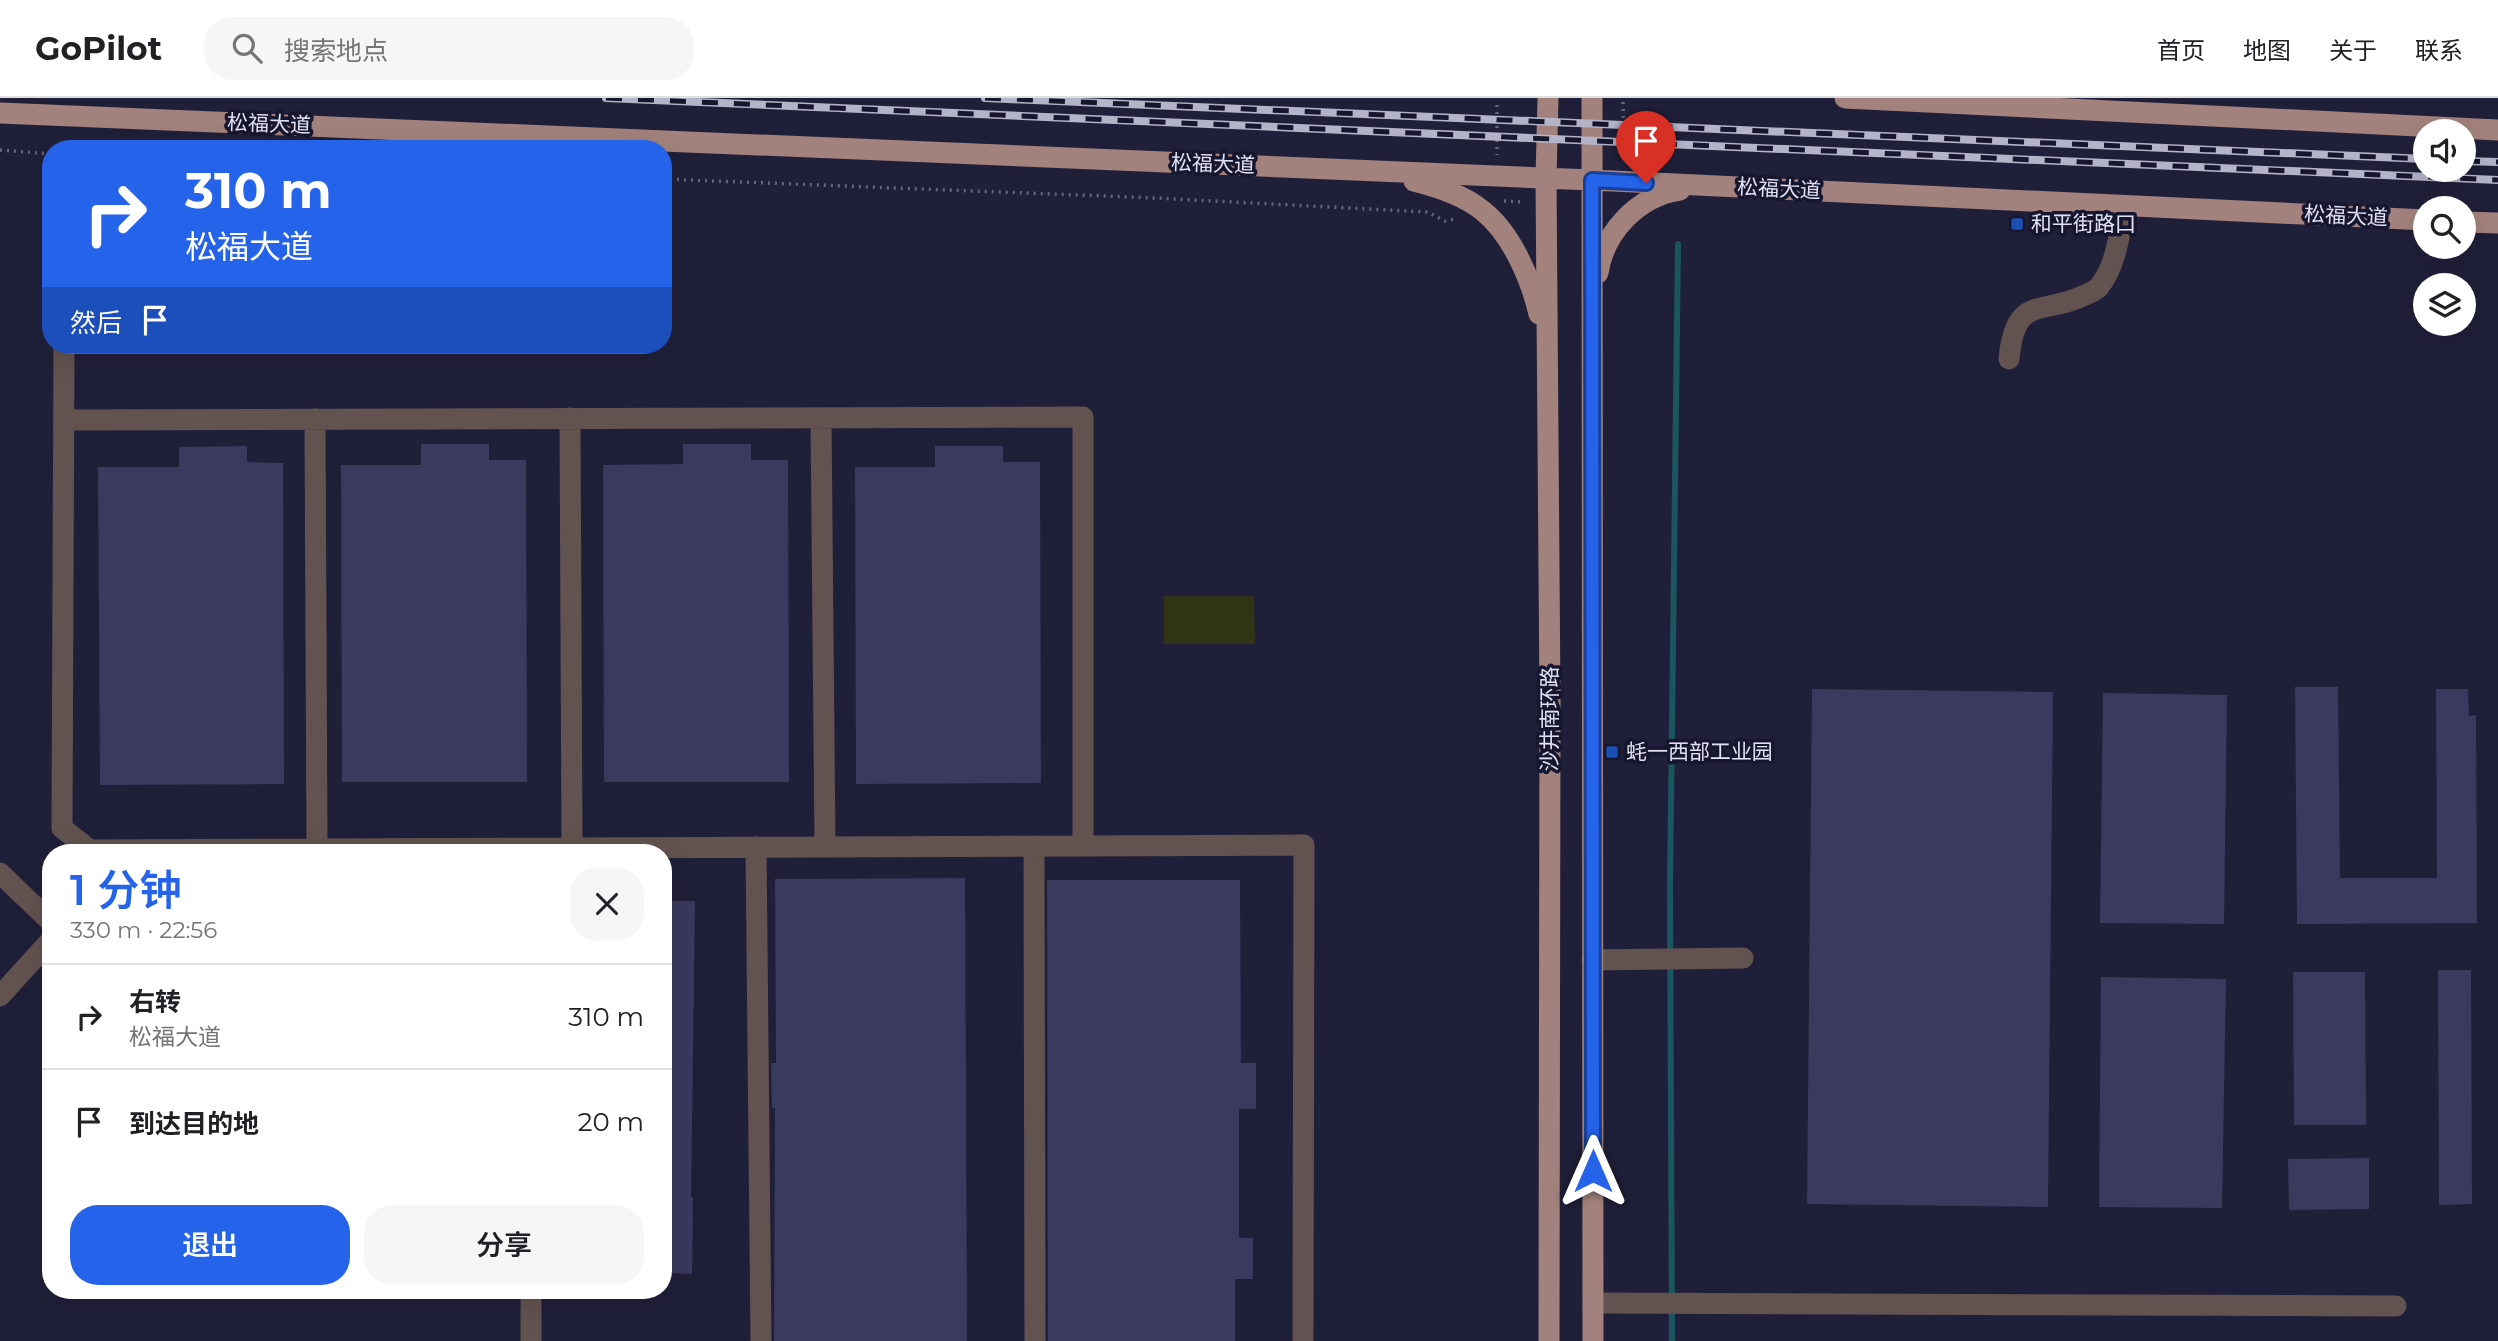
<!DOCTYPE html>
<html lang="zh">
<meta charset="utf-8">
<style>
:root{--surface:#fff;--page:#f6f6f6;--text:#202124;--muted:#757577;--line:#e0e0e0;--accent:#2563eb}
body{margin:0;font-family:Montserrat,"Noto Sans SC",sans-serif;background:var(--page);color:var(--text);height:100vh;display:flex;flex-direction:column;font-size:26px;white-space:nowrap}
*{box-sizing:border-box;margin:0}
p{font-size:23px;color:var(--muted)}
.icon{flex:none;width:38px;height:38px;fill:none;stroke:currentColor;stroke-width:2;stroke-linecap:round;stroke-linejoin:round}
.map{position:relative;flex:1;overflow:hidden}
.drawer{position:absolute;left:42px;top:746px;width:630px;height:455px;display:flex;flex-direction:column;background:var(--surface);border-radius:28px;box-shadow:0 7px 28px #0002}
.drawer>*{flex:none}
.top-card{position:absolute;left:42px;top:42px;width:630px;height:214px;border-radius:28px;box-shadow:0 7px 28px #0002;background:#2563eb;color:#fff;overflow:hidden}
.buttons{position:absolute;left:2413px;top:21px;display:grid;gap:14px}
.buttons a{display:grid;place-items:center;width:63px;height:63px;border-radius:50%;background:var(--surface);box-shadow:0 7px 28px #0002;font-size:35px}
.pin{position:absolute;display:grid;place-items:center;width:60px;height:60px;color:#fff;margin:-72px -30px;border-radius:50% 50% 50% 0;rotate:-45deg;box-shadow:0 0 7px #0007}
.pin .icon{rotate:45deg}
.me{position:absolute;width:77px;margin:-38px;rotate:0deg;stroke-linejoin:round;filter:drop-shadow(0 0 5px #0008)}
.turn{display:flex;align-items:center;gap:24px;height:147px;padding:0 28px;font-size:32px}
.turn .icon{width:91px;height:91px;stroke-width:2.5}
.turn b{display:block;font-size:49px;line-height:60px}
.then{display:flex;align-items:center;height:66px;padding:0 28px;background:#0003;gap:14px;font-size:26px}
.round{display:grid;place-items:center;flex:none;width:74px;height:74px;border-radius:28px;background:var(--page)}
.head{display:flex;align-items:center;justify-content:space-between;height:119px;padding:0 28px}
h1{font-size:42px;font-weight:600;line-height:52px;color:var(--accent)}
.primary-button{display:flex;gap:14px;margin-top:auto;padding:14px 28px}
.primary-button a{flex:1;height:80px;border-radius:28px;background:var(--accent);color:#fff;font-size:28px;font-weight:600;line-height:80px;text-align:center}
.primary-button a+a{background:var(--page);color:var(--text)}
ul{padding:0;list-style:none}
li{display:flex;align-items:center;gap:21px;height:105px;padding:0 28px;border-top:2px solid var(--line)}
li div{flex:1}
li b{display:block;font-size:26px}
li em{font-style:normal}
header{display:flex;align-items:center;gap:42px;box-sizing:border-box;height:98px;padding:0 35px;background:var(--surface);border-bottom:2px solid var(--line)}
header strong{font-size:33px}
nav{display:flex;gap:38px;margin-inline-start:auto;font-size:24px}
.search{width:490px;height:63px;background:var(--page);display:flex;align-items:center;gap:18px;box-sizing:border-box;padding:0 24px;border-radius:28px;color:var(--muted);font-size:26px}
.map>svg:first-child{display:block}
.green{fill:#313315}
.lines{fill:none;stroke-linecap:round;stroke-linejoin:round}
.stream{stroke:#1a5660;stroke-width:6}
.building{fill:#3a395e}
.path{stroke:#65657c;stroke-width:3.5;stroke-dasharray:2 5;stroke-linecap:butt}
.minor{stroke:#635350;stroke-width:21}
.major{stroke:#a3827d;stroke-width:21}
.rail-casing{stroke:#b4b4c8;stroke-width:8}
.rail{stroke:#17162f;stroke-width:5;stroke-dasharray:16;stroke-linecap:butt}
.route-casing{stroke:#184099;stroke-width:18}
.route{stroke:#2563eb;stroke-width:12}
.transit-dot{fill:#1a4fb4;stroke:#17162f;stroke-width:2.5}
.labels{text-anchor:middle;stroke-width:7;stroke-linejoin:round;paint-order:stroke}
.street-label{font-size:21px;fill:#e0e1f3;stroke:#17162f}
.poi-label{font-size:21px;fill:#e0e1f3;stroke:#17162f;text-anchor:start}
</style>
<header>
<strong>GoPilot</strong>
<div class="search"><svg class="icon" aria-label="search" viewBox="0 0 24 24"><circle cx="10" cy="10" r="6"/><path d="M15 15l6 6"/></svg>搜索地点</div>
<nav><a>首页</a><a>地图</a><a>关于</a><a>联系</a></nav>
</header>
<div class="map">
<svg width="2498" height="1243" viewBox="0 0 2498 1243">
<rect width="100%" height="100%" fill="#201f39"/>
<!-- green -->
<path class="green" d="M1164,498H1254L1255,546H1164Z"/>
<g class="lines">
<!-- stream -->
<path class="stream" d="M1672,1243L1670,788L1678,146"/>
</g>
<!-- building -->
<path class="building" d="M421,346H489V362H526L527,684H342L341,367H421Z
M683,346H751V362H788L789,684H604L603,367L683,366Z
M247,348V364L283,365L284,686L100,687L98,369H179V349Z
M935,348H1003V364H1040L1041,685L856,686L855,369H935Z
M2295,589H2338L2340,780H2437L2436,591H2468L2469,618L2476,617L2477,825L2297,826Z
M1812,591L2053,594L2048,1109L1807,1106Z
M2103,595L2227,597L2224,826L2100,825Z
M965,780L967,1243H774L775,1010H772L771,965H776L775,781Z
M1047,782H1240L1241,965H1256V1011H1239V1140H1253V1181H1235V1243H1048Z
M663,803H695L691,1099H693L692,1176L663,1175Z
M2438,872H2471L2472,1106L2439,1107Z
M2293,874H2365L2366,1027H2294Z
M2101,879L2226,881L2222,1110L2099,1109Z
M2369,1060V1111L2289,1112L2288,1061Z"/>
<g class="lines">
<!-- path -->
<path class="path" d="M1623,4L1624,62
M1497,7V57
M0,52L51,56
M663,81L1155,100L1427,114L1445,123L1455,121
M1504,103L1524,104"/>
<!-- minor -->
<path class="minor" d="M64,247L62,730L90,752L1304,747L1303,1243
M2009,261C2015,195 2043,218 2085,197C2090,195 2095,193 2099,189C2117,166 2119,136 2125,108
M570,320L572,750
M821,320L825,748
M315,321L317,751
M64,322L1083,319V747
M1034,748L1035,1243
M756,749L761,1243
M0,775L51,824
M1592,862L1743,860
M0,898L51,842
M531,1192V1243
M1593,1205L2396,1208"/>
<!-- major -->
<path class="major" d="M1548,0L1546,80L1550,602L1549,1243
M1592,0L1593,1243
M1845,0L2498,32
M0,15L1592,82L2426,122
M1414,83C1438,89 1464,97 1483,113C1512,136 1531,182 1539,216
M2464,124L2498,125
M1598,175C1604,134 1638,98 1680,92"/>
<defs>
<path id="rail" d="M606,0L2498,82
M985,0L2426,61
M2464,63L2498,64"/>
</defs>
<!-- rail casing -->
<use href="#rail" class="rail-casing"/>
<!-- rail -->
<use href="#rail" class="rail"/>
</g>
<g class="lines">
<defs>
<path id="route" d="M1593,1073L1592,82L1646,85"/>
</defs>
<!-- route casing -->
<use href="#route" class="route-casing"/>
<!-- route -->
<use href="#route" class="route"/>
</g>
<!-- markers -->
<g class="transit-dot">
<rect x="2010" y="119" width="14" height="14" rx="3.5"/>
<rect x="1605" y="647" width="14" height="14" rx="3.5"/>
</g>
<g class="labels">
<!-- street labels -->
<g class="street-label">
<text transform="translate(269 26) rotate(2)" y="7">松福大道</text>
<text transform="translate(1213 66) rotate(2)" y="7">松福大道</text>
<text transform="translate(1779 91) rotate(3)" y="7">松福大道</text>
<text transform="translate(2346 118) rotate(3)" y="7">松福大道</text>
<text transform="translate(1550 621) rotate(-90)" y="7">沙井南环路</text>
</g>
<!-- poi labels -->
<g class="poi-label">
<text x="2031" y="133">和平街路口</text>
<text x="1626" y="661">蚝一西部工业园</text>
</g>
</g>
</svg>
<div class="buttons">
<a><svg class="icon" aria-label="sound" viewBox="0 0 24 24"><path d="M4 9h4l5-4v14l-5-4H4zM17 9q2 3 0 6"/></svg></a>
<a><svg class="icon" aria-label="search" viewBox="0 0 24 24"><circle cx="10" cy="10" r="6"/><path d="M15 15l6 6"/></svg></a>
<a><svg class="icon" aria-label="layers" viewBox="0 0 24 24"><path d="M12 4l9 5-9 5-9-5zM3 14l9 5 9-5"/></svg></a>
</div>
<div class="pin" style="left:1646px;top:85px;background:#d93025"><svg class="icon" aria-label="arrive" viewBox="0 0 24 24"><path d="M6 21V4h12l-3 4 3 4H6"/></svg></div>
<svg class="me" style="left:1593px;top:1073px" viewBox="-20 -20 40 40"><path d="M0-17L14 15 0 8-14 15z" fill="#2563eb" stroke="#fff" stroke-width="4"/></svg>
<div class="top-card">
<div class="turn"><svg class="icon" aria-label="right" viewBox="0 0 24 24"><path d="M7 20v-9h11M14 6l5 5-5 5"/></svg><div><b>310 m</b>松福大道</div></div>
<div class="then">然后<svg class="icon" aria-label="arrive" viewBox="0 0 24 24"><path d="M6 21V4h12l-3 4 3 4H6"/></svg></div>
</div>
<section class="drawer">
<div class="head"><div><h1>1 分钟</h1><p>330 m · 22:56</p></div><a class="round"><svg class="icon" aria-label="close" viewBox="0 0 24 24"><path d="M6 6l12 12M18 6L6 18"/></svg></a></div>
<ul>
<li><svg class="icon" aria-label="right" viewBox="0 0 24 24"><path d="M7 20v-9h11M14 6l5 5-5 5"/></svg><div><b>右转</b><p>松福大道</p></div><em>310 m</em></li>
<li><svg class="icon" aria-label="arrive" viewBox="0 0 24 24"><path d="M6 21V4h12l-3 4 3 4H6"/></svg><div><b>到达目的地</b></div><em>20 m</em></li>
</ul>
<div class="primary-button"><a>退出</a><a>分享</a></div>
</section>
</div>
